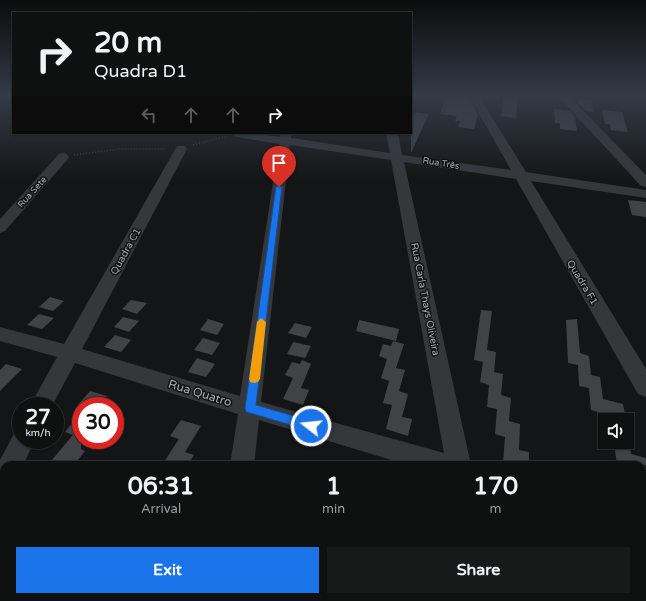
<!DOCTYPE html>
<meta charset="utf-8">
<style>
:root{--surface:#0f1010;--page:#181919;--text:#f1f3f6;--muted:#9b9d9f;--line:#2f3030;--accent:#1a73e8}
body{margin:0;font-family:"Varela Round",sans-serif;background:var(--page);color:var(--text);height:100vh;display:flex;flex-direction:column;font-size:15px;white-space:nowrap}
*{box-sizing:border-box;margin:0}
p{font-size:13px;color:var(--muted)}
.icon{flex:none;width:22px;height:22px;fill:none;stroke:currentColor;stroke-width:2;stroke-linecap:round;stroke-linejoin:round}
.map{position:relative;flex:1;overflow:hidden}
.sheet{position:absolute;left:0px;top:461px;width:646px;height:140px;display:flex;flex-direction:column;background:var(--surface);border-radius:12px 12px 0 0;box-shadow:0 1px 3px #0004,0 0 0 1px var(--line)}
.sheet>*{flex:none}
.guide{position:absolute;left:12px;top:12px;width:400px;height:122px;border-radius:0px;box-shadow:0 1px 3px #0004,0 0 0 1px var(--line);background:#0f1010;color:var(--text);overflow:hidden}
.buttons{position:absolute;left:598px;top:413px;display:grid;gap:8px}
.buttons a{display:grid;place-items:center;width:36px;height:36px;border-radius:0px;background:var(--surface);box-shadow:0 1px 3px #0004,0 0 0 1px var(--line);font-size:20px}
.speed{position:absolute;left:12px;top:397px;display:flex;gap:8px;font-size:20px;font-weight:700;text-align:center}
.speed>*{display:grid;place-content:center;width:52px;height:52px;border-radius:50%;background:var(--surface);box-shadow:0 1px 3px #0004,0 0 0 1px var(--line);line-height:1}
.speed small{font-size:10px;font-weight:400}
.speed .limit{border:6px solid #d22;background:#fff;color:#111}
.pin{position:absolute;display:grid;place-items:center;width:34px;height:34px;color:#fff;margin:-41px -17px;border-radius:50% 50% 50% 0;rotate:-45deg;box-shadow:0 0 4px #0007}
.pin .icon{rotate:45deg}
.me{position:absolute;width:44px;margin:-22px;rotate:286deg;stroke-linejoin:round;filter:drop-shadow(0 0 3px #0008)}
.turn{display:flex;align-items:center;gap:14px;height:84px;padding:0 16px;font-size:18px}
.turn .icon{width:52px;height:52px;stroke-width:2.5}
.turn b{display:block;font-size:28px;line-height:34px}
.lanes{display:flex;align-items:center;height:38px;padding:0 16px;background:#0003;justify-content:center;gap:20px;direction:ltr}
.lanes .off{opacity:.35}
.eta{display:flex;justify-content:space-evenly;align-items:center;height:68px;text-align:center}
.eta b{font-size:24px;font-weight:700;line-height:28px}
.button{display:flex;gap:8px;margin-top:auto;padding:8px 16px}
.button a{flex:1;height:46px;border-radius:0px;background:var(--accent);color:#fff;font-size:16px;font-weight:700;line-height:46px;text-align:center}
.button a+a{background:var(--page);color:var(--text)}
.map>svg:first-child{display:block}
.building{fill:#404346}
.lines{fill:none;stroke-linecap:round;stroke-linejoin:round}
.path{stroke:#3b3f42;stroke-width:1.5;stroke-dasharray:1 2;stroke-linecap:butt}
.minor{fill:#35383b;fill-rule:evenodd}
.route{fill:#1a73e8;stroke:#114b97}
.slow{fill:#f59e0b}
.labels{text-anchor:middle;stroke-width:3;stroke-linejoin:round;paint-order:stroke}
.far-street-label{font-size:9px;fill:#a6b0b6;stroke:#0f1011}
.street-label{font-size:10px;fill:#a6b0b6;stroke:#0f1011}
.near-street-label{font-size:12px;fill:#a6b0b6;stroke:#0f1011}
</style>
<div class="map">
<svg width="646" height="601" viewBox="0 0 646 601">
<rect width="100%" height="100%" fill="#141516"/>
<!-- building -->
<path class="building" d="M446,96H468L478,114L474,129L458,127L460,121H455L457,116L440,114Z
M504,96H518L516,118L501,116Z
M577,98L592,100L594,112L586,111L578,103Z
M554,109L570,111L575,117L577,131L560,129V123H555Z
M602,110L622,112L628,132L611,130L610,124H605Z
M411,112L429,114L411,153Z
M628,200L646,202V217L632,215Z
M50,297L64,301L53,311L39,307Z
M131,300L147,303L137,314L122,309Z
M481,310L492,311L487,350L496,352L494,372L503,374L501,395L511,398L509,421L520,424L519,450L529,452V465H509L503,463L505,437L495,434L497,409L487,407L489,385L480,382L483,362L474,360Z
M39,314L54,318L42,329L27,325Z
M123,317L139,321L129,332L114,327Z
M208,319L224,324L217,335L200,330Z
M577,319L580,353L589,356L591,375L600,377L603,399L623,404L626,420H605V438H604L601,413L591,410L589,388L579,386L578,365L568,363L566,320Z
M359,320L399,329L396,341L356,331Z
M295,323L312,327L306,338L288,333Z
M115,335L131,340L121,352L104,347Z
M203,338L220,343L212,355L194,350Z
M393,341L404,344L396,368L405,370L399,391L408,394L402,417L412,419L408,436L386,429L392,405L383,403L389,381L381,378L387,359L379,356L383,344L391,346Z
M293,342L311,346L305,358L287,354Z
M197,358L215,364L206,377L188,372Z
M302,360L311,364L301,388L309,390L303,405L283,399L293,378L285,375L292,362L300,364Z
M6,364L22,369L0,391V370Z
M90,391L107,396L100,406H77Z
M81,412V449L85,451L74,465H61L51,461L73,435L65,432Z
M181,420L201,426L185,452L194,455L188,465H162L179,439L170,436Z
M627,430L631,454L646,458V465H617L614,442H627Z"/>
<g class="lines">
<!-- path -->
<path class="path" d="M193,145L227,136
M74,155L120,149H166"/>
<!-- minor -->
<path class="minor" d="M469,96H479L526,172L646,190V198L531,181L646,369V397L638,394L516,179L404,162L471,465H408L259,420L254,465H230L238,414L75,363L52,406H30L57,357L0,341V327L64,344L177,146H185L187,149L82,349L240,396L279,144L237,137L233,136L232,133H253L280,137V133H292L291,138L390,153L386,133H398L402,155L511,170ZM290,145L391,160L444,453L261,402Z
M558,96H569L646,175V187L641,186Z
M63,153L67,154L69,157L67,160L5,231L0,233V219L59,154Z
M21,430V440H35L23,465H4V495L0,496V460L15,432Z
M642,509L646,510V538L642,537Z
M206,597H236V601H206Z
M474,597H504L505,601H475Z"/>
</g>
<!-- sky -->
<linearGradient id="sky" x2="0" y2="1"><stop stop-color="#0b0c0c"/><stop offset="0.53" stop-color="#343b47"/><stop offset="1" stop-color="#343b47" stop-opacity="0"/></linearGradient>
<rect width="646" height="180" fill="url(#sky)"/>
<!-- route -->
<path class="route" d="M276,186L282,187L256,405L315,422L317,426L315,430L311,431L250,413L246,412L245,408Z"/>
<!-- slow -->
<path class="slow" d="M261,318L266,322L260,379L258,382L254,383L250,382L249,379L257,322Z"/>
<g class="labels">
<!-- far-street labels -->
<g class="far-street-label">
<text transform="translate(441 163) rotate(9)" y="3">Rua Três</text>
<text transform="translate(32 192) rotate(-48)" y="3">Rua Sete</text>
</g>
<!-- street labels -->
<g class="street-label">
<text transform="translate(125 251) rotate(-61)" y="4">Quadra C1</text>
<text transform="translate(583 282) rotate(59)" y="4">Quadra F1</text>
<text transform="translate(426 299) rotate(79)" y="4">Rua Carla Thays Oliveira</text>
</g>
<!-- near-street labels -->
<g class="near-street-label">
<text transform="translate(200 393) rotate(17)" y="4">Rua Quatro</text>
</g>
</g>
</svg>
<div class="buttons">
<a><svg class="icon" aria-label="sound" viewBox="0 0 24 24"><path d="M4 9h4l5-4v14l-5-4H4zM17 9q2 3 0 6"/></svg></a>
</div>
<div class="speed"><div>27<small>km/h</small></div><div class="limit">30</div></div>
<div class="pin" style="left:279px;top:187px;background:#d93025"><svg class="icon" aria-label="arrive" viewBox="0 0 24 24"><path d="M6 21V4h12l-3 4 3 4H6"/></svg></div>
<svg class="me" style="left:311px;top:426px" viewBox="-20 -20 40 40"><circle r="17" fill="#1a73e8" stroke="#fff" stroke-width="3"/><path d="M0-11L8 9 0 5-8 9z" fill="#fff"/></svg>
<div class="guide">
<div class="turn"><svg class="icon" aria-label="right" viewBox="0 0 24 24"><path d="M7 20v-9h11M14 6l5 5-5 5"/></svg><div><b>20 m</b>Quadra D1</div></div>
<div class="lanes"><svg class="icon off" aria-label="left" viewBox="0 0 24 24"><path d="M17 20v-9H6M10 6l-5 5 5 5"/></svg><svg class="icon off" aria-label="ahead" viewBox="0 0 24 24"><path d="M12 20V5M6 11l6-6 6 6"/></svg><svg class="icon off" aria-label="ahead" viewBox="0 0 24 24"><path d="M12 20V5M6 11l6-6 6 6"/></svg><svg class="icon" aria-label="right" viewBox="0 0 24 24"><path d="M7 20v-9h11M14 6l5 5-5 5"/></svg></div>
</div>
<section class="sheet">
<div class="eta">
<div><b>06:31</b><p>Arrival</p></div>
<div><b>1</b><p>min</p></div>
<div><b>170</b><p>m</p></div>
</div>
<div class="button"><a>Exit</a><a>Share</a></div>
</section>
</div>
